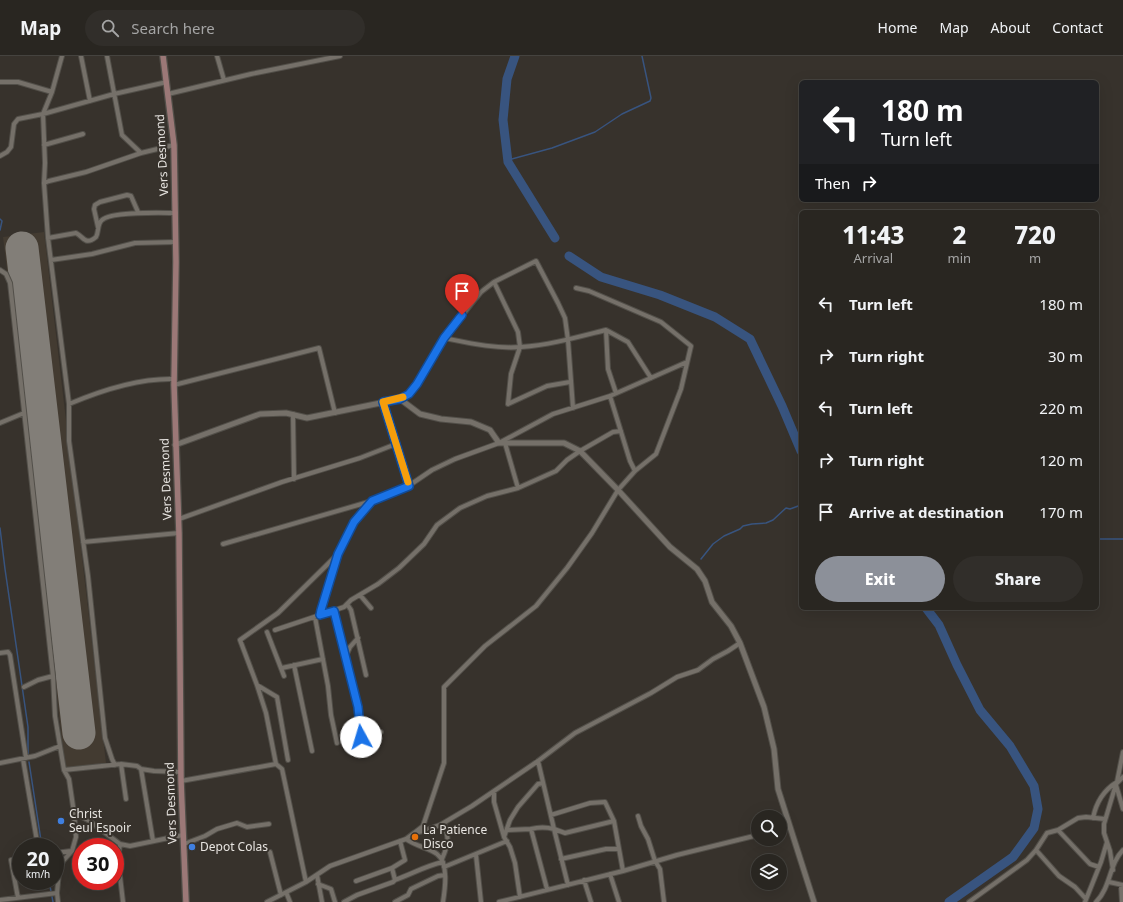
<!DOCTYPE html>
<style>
:root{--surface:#292621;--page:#312e2a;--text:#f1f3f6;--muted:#a5a5a5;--line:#45433f;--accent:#8c9099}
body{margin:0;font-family:"Noto Sans",sans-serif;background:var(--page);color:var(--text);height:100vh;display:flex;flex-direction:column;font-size:15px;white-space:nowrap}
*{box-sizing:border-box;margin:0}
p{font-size:13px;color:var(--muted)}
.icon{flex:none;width:22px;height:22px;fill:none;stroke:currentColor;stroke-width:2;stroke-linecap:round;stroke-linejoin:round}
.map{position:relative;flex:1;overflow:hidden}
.side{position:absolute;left:799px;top:154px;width:300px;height:400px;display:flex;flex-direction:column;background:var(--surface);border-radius:6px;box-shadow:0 4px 16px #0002,0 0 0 1px var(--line)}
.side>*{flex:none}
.top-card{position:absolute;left:799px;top:24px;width:300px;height:122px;border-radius:6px;box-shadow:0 4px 16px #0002,0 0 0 1px var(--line);background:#202124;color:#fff;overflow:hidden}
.controls{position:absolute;left:751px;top:754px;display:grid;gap:8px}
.controls a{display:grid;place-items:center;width:36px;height:36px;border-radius:50%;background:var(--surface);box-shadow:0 4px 16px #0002,0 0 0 1px var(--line);font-size:20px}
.speed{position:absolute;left:12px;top:782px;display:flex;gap:8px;font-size:20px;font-weight:700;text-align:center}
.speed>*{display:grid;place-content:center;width:52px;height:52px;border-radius:50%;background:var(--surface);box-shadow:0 4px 16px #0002,0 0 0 1px var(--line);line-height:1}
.speed small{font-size:10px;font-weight:400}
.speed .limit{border:6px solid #d22;background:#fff;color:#111}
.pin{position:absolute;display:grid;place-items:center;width:34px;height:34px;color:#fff;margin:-41px -17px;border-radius:50% 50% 50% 0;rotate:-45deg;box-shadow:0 0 4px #0007}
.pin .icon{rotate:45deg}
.me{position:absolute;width:44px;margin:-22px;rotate:354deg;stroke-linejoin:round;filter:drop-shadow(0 0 3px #0008)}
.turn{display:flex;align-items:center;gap:14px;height:84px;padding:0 16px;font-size:18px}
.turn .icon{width:52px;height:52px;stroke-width:2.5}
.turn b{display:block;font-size:28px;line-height:34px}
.then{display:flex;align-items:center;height:38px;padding:0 16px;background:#0003;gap:8px;font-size:15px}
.eta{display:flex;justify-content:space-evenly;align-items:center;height:68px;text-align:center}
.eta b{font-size:24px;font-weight:800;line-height:28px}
.action{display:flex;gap:8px;margin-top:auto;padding:8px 16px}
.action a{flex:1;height:46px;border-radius:24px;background:var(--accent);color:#fff;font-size:16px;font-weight:800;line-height:46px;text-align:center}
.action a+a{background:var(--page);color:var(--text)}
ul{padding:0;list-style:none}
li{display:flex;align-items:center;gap:12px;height:52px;padding:0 16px}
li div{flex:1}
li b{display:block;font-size:15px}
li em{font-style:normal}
header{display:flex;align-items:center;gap:24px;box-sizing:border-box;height:56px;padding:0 20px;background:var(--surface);border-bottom:1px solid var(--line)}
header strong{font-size:19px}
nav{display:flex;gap:22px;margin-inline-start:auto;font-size:14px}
.search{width:280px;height:36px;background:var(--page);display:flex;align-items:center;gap:10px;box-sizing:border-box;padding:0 14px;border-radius:22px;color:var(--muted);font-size:15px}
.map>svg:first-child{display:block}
.built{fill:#433b31}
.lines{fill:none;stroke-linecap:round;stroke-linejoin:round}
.stream{stroke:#38547f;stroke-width:1.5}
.river{stroke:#38547f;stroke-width:9}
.runway{stroke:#827e78;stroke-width:33}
.minor-casing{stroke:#524f49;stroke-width:6}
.tertiary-casing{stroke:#524f49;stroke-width:7}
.secondary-casing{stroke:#524f49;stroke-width:8}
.minor{stroke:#757069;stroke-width:4}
.tertiary{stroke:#757069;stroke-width:5}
.secondary{stroke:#9b7877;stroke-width:5.5}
.route-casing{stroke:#114b97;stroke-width:10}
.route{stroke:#1a73e8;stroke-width:7}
.slow{stroke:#f59e0b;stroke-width:7}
.shop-dot{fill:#3f7fe0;stroke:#37322c;stroke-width:1.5}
.food-dot{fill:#e8710a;stroke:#37322c;stroke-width:1.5}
.labels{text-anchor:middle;stroke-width:4;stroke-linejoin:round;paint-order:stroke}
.street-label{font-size:12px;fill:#e7e4e0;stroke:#37322c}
.poi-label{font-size:12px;fill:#e7e4e0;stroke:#37322c;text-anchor:start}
</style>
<header>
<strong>Map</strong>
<div class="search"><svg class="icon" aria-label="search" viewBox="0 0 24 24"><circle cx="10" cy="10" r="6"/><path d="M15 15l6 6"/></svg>Search here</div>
<nav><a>Home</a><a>Map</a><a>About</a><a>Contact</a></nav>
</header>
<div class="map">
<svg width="1123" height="846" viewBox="0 0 1123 846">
<rect width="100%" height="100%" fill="#37322c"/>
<!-- built -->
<path class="built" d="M44,176L106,707L65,712L30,401L3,181Z"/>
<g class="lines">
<!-- stream -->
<path class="stream" d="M508,104L552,92L595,76L622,58L650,45L651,42L642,0
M0,163L2,165L0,174
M0,472L5,513L28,671V700
M1097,483H1123
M701,503L713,488L724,480L740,473L743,470L752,468L766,467L773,464L786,452L790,453L801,449
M29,706L42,791
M49,825L53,846"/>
<!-- river -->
<path class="river" d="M515,0L507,23L503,64L508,106L555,182
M569,200L601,221L660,239L715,261L750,283L782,350L801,395
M926,552L939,569L957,609L980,654L1010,690L1034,730L1038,753L1034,772L1013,801L949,846"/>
<!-- runway -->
<path class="runway" d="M22,192L79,677"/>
<defs>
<path id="minor" d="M62,0L52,36L43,58L45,107L44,127L48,182L69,348V385L88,520L105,682L112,703L115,709
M81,0L90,45
M107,0L122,79L141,97
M217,0L224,24
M0,26H18L52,36
M168,38L251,18L340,0
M44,89L83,78
M0,100L7,96L11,91L14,68L18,63L43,58L114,38L167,26
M44,127L49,125L86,116L141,97L174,89
M98,171L94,153L95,149L100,146L127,139L131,140L138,156
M48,182L76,177C84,181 85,190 96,181C99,176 97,168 102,164C112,155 162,157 176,157
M51,204L92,198L135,187L176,186
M0,214L6,218L10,227L53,620L55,660L64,714L69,723L74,757L76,781L72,795L63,805L59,816L57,837L58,846
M494,226L518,276L520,291L511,318L508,348L547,330L570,326
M606,274L608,313L616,337
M444,282C469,287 495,293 521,291C550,289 578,281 606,274L628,286L651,322
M174,329L319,292L335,357
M610,340L630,405L635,415
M400,343L409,338L417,328L444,282L481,236L494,226L536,205L558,247L565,262L568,284L573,352
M384,344L383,346L409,430
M69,348C102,334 138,322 174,323
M293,358L294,423
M0,367L24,357
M505,387L518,432
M179,463L282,426L360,402L396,388
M83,486L179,477
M223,488L372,445
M360,539L371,552
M347,548L351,554L366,619
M334,555L346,599
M320,559L338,498L353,466L373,445L389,438L404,433L432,414L455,403L499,387L553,358L610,340L687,306
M315,561L328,630L331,659L337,687
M275,574L344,551L351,544L378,528L399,512L424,488L437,469L460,452L487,440L518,432L556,415L567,404L580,395L613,376L621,375
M267,576L284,620
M358,582L350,591L346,600L358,651L361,681
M0,597L8,596L10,599L26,702
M294,609L312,695
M282,612L323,603
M257,629L266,657L276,708
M24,631L38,624L53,620
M347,684L381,676
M23,703L38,791
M288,704L277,641L257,629L240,584L278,557L337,499
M538,705L554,773L565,777L614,765
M0,707L35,700L60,690
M121,708L126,743
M141,713L153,785
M64,714L121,708L137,710L141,713L154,715L181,716
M181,725L276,708L282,713L306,826
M1116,729L1123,753
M494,735V746L504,781L510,791L515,807L520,841
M74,757L88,764L120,788L130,790L183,779
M551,759L590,747L605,746L614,765L623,815
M638,760L641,770L648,783L655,805L660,813L664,846
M1093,762C1096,747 1104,734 1117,726L1123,696
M780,773L790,771
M507,774L531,773
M1058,774L1090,808L1099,811
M414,777L423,770L444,707V631L485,590L536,550L567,512L592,477L618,434L635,415L656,398L681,333L691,290L661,266L589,235L576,232
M504,781L510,764L518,751L538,728L543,727
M406,783C415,790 429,792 437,798C449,807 445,833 443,846
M120,788L118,803L123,846
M184,788L205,780L217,773L237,767L247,771L269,768
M1036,794L1059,820L1075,831L1086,843
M270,796L281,839
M55,797L71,795
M476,799L481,846
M442,803C449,787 449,783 444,767
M561,803L606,793H618
M444,811L507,785
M392,812L395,824
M1113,814L1110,795L1104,777V768L1116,728L1123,721
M610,818L619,846
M317,819L322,846
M584,824L591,846
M356,825L392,812L405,804L400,785
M1109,826L1123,829
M318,828L331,833L335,846
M1121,829L1122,846
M547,833L531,773C539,771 546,771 554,773L568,829
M286,836L290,846
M18,842L11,804L21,803
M0,844L57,837
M267,846L306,826L330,810L406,783L414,777L423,775L440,769L472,750L538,705L575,677L651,637L677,621L698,614L713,603L728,595L740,587
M344,846L357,839L393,826L395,824C412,818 425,810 443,806
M395,846L408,839L411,833L438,820L445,819
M499,846L623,815L677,799L758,779
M969,846L1027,804L1036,794L1047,777L1058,774L1078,762L1086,761L1105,763
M1085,846L1101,806L1107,786
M1096,846C1111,831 1109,808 1123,794"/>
<path id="tertiary" d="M175,389L260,358L286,357L307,362L400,343L420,358L441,363L471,366L490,374L499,387H564L580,395L618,434L670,491L697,513L705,525L712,546L731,570L740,587L764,651L774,693L778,733L814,846"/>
<path id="secondary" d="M163,0L174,89L176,206L174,329L179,477L181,725L186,846"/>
</defs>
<!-- minor casing -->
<use href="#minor" class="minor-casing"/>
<!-- tertiary casing -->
<use href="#tertiary" class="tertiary-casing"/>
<!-- secondary casing -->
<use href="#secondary" class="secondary-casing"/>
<!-- minor -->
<use href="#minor" class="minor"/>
<!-- tertiary -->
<use href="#tertiary" class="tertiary"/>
<!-- secondary -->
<use href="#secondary" class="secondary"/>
</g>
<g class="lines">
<defs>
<path id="route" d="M361,681L358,651L334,555L320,559L321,554L338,498L354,466L372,445L409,430L383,346L400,343L409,338L417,328L444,282L462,259"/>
</defs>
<!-- route casing -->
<use href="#route" class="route-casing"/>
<!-- route -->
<use href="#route" class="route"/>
<!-- slow -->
<path class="slow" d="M403,341L383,346L408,426"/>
</g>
<!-- markers -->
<g class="shop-dot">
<circle cx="61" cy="765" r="4"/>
<circle cx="192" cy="791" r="4"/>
</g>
<circle class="food-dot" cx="415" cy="781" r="4"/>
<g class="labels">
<!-- street labels -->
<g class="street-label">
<text transform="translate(162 99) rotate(-93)" y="4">Vers Desmond</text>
<text transform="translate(166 423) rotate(-92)" y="4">Vers Desmond</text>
<text transform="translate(171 747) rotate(-92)" y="4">Vers Desmond</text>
</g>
<!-- poi labels -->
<g class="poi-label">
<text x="69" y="762">Christ<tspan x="69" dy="14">Seul Espoir</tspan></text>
<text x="423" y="778">La Patience<tspan x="423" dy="14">Disco</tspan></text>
<text x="200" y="795">Depot Colas</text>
</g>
</g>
</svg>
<div class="controls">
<a><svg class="icon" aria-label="search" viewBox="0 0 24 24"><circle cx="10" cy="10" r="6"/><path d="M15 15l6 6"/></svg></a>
<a><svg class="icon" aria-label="layers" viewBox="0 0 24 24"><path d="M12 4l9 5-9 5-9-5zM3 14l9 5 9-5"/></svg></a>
</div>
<div class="speed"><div>20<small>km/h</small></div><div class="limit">30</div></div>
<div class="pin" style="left:462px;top:259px;background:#d93025"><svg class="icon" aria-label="arrive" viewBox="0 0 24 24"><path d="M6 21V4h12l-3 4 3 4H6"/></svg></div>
<svg class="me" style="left:361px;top:681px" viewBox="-20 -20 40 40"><circle r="19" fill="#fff"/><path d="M0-13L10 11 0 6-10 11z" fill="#1a73e8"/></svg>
<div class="top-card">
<div class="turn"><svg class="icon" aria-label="left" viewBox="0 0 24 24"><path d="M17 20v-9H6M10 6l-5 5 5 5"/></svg><div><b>180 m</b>Turn left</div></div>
<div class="then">Then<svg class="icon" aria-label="right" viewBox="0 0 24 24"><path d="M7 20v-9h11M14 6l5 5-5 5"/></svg></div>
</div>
<section class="side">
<div class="eta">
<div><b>11:43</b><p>Arrival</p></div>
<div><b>2</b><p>min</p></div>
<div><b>720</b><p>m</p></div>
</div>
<ul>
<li><svg class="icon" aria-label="left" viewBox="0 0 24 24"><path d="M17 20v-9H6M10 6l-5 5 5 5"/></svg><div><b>Turn left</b></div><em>180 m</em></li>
<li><svg class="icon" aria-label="right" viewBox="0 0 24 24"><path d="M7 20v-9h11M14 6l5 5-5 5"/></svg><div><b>Turn right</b></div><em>30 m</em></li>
<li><svg class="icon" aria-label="left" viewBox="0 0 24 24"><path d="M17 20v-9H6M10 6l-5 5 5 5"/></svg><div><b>Turn left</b></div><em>220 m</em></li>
<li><svg class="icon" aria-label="right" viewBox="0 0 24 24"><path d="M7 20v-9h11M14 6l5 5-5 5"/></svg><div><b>Turn right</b></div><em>120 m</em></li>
<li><svg class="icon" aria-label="arrive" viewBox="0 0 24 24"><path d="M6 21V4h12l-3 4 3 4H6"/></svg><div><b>Arrive at destination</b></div><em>170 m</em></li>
</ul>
<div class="action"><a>Exit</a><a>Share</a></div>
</section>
</div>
